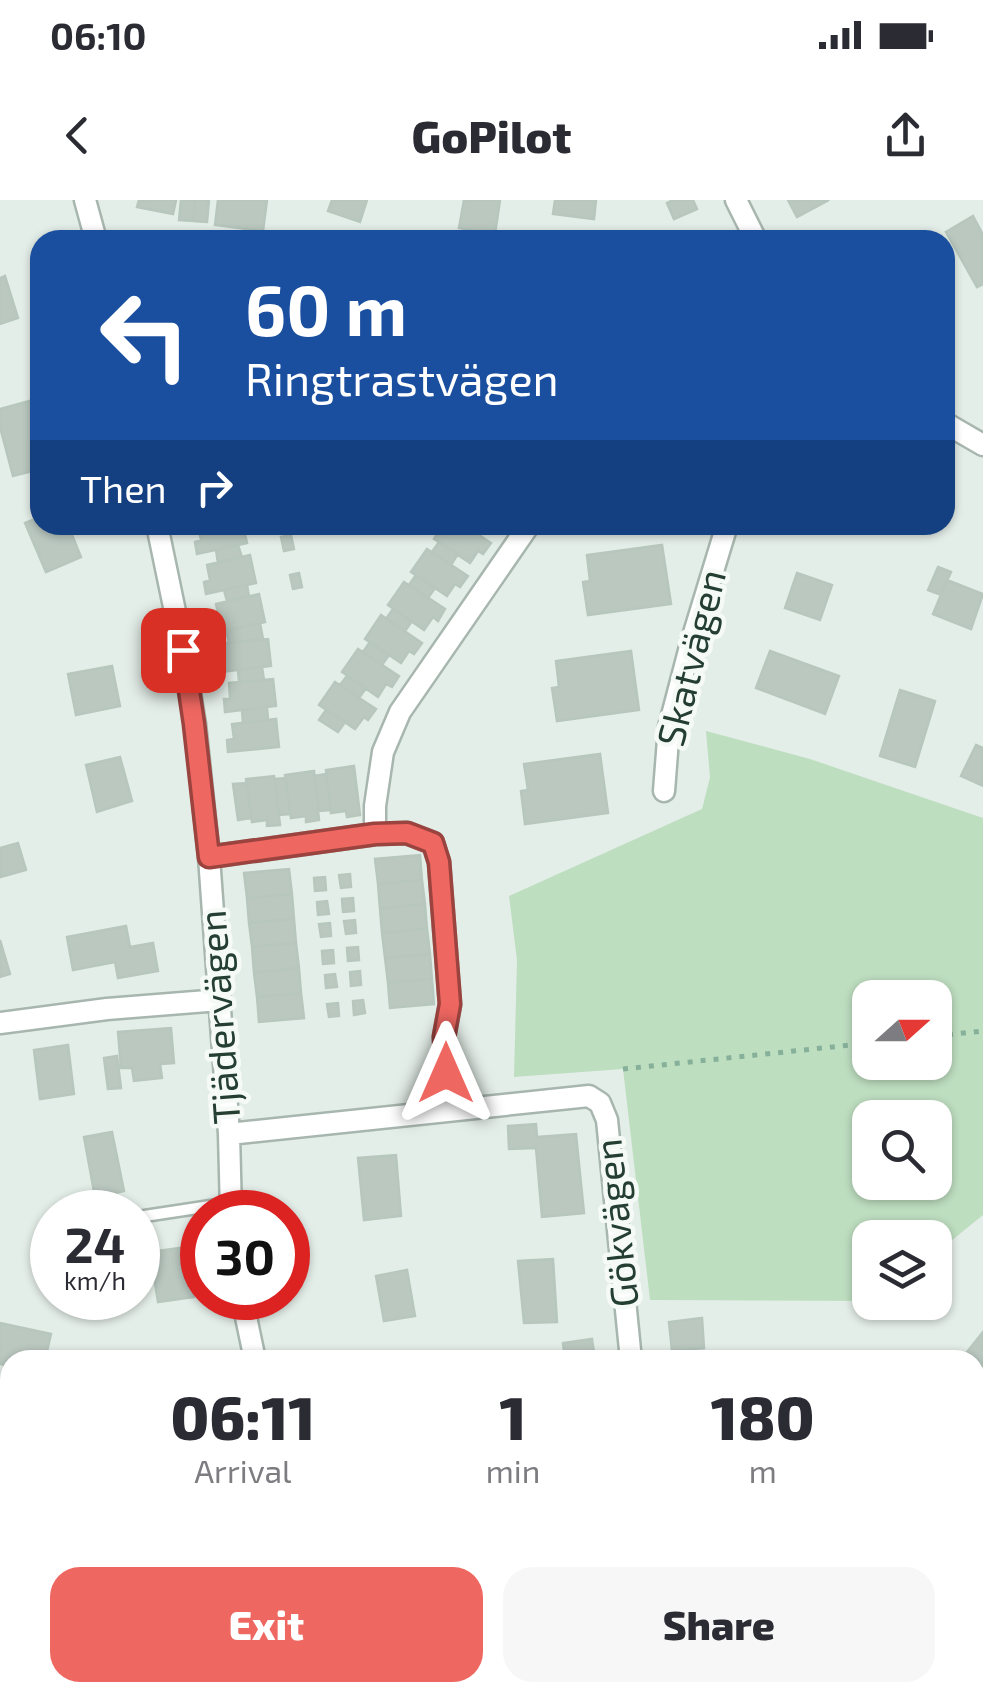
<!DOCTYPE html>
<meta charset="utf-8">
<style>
:root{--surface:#fff;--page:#f7f7f7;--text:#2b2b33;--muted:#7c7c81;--accent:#ef6761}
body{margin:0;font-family:"Exo 2",sans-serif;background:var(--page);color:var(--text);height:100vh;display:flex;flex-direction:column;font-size:38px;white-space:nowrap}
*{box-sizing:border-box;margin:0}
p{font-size:32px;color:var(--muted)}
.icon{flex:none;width:55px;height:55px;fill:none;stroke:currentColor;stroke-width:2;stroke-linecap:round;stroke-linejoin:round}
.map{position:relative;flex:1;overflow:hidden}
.side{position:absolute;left:0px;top:1150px;width:985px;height:352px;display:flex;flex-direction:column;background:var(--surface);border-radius:30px 30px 0 0;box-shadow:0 2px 8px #0004}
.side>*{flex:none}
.guide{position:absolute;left:30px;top:30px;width:925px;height:305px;border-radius:30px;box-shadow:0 2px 8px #0004;background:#1a4fa0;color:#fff;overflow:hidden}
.needle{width:65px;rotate:69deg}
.buttons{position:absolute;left:852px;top:780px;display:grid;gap:20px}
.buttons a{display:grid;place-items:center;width:100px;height:100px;border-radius:20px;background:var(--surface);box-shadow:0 2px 8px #0004;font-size:50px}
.speed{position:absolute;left:30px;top:990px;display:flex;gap:20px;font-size:50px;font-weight:700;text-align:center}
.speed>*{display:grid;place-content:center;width:130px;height:130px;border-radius:50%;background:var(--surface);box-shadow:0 2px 8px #0004;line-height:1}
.speed small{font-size:25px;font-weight:400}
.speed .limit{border:15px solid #d22;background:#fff;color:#111}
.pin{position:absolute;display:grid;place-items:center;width:85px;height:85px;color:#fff;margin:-42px;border-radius:20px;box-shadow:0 5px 15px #0006}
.me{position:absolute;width:110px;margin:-55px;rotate:0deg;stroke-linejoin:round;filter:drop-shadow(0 0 8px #0008)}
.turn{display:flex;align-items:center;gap:35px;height:210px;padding:0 50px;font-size:45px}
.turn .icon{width:130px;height:130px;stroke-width:2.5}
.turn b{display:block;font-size:70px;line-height:85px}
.then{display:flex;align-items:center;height:95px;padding:0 50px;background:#0003;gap:20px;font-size:38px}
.eta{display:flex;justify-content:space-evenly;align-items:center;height:170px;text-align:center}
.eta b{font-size:60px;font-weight:800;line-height:70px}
.cta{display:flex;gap:20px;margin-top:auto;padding:20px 50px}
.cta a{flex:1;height:115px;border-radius:30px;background:var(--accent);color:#fff;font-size:40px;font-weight:800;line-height:115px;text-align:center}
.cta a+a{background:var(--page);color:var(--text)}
.status{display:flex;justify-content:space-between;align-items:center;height:70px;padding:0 50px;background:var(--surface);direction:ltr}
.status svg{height:28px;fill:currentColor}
header{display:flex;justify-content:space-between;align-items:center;height:130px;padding:0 50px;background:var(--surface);font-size:45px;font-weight:800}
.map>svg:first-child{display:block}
.green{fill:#bedec0;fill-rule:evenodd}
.building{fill:#bac8c0;stroke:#b7c7bd;stroke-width:2.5}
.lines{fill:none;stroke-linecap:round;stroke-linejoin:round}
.service-casing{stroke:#a7b6ae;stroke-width:15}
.minor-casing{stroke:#a7b6ae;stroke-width:25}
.path{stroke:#86b09a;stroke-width:5;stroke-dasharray:5 8;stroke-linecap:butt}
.service{stroke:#fff;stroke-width:10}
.minor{stroke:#fff;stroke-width:20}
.route-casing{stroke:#9b433f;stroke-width:25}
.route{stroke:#ef6761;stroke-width:18}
.labels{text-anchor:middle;stroke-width:9;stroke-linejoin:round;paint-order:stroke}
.street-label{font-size:38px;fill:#243f32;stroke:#f5faf7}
</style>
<div class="status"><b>06:10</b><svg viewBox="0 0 49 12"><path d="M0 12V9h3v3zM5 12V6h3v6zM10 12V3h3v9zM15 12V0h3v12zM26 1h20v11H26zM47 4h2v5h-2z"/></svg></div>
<header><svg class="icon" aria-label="back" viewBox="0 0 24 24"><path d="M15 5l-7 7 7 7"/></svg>GoPilot<svg class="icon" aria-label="share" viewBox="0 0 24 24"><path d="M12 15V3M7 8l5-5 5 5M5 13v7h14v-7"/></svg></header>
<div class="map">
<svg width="983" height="1501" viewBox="0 0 983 1501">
<rect width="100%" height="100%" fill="#e4eee8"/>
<!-- green -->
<path class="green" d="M706,531L810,559L983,618V1015L935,1054V1038H870V1101L650,1100L623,869L514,877L517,760L509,696L702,609L710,577ZM870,798H935V862H870ZM870,918H935V982H870Z"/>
<!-- building -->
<path class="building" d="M139,0H176L173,14L137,7Z
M181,0H195L193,21L179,20Z
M195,0H209L207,22L193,21Z
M218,0H267L263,31L215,25Z
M332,0H367L360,22L328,11Z
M464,0H500L495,34L459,28Z
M555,0H596L594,19L553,14Z
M673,0H693L697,9L674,19L667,3Z
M788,0H829L797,17Z
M973,16L983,35V84L977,87L946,32Z
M5,76L18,118L0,124V78Z
M29,201L40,240V269L13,276L0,227V209Z
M40,317V325H68L81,357L46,372L25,323Z
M198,325H243L247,343L197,354L195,342L201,340Z
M443,325H464L491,343L483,354L478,351L470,363L434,339Z
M291,335L294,349L284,351L281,337Z
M439,342L458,354L451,365L432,352Z
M238,345L242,357L218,363L216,350Z
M662,345L671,404L588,415L583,382L590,381L587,355Z
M427,349L468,376L460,387L455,384L447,396L411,372Z
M250,355L256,383L206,394L204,382L210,380L207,365Z
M938,367L951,372L941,395L928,390Z
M299,373L302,387L293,389L290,375Z
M797,373L832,385L820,420L785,408Z
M416,375L435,388L428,398L409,385Z
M947,380L983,394L971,429L933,414Z
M404,382L445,409L438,421L433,417L424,430L388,405Z
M247,385L249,396L227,401L224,390Z
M259,394L265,422L215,433L213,420L219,419L216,404Z
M393,409L412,421L405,431L386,419Z
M381,415L422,443L414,454L409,451L401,463L365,439Z
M260,423L263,439L229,443L226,430Z
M268,439L271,466L220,472L219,459L226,458L224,443Z
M370,442L389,455L382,465L363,452Z
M358,449L399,476L392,487L386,484L378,497L342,472Z
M631,451L639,510L557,521L552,488L559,487L556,461Z
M770,451L839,476L825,514L756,488Z
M112,466L120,506L76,515L68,474Z
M262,467L264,480L239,482L238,470Z
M347,476L366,488L359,498L340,485Z
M273,479L276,506L225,512L224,499H230L229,483Z
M335,482L376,509L368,520L364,517L355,529L319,505Z
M900,490L935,501L915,567L880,556Z
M267,507L268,520L243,523L242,510Z
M326,510L345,522L338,532L319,520Z
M276,519L279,547L228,552L227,540L234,539L232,524Z
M976,545L983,548V586L961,576Z
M600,554L608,613L525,624L521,591L528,590L524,564Z
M120,557L132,601L97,612L86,565Z
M354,566L360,615L347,617L346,611L331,613L326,570Z
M314,571L319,620L306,622V616L291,618L285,575Z
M326,574L331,610L319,611L314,576Z
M274,576L280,625L267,626V620L252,622L246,579Z
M286,578L290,614L279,615L275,579Z
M247,583L251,618L238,620L233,584Z
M18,643L26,670L1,677L0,648Z
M420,655L422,680L378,684L375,659Z
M289,669L292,694L247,698L244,673Z
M350,674L351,687L341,688L339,675Z
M325,677L326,690L315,691L314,678Z
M422,680L425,704L380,709L378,684Z
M292,694L294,719L249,723L247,698Z
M353,698L354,711L343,712L342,699Z
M327,701L329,714L318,715L317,702Z
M425,704L427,729L382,733L380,709Z
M294,719L296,743L252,747L249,723Z
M355,720L356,733L346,734L344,721Z
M330,723L331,736L321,737L319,724Z
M126,726L130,747L153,743L158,771L118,778L115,762L73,770L67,737Z
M427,729L430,754L385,758L382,733Z
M0,740L10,774L0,777Z
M296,743L299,768L254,773L252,747Z
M358,747L359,760L348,761L347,748Z
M333,750L334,763L323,764L322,751Z
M430,754L432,779L388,783L385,758Z
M299,768L301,793L257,797L254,773Z
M360,771L361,785L351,786L350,772Z
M335,774L337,787L326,788L325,775Z
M432,779L434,804L390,808L388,783Z
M301,793L304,818L259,822L257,797Z
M363,800L365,813L354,815L353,801Z
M338,803L339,816L329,817L327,804Z
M171,828L174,863L160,864L162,878L134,881L132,868H121L118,832Z
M68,845L74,894L40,899L34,850Z
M117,856L121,888L108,889L104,858Z
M536,924L537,937L576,934L584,1013L542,1017L536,948L509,949L508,926Z
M112,932L124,991L95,997L84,937Z
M396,955L401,1016L364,1020L358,958Z
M187,1047L194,1097L158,1102L150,1052Z
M553,1059L557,1122L524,1123L518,1061Z
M407,1070L415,1116L384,1121L376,1076Z
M702,1118L704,1148L672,1151L669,1122Z
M0,1123L51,1134L45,1160H10V1166L0,1164Z
M983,1132V1166L967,1152Z
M592,1139L595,1160H565L563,1143Z
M980,1306L983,1309V1351L976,1359L975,1312Z
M10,1476V1492H54L51,1501H1Z
M719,1492H759V1493L720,1497Z"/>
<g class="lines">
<defs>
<path id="service" d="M138,1017L230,1003
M0,1390L10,1347"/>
<path id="minor" d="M85,0L96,40
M736,0L756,40
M945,223L983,245
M157,325L183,450L195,524L209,657L229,934L231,1012
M664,591L669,527L691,443L727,325
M375,634V606L383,552L400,512L529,325
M209,657L375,634L407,633L433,643L439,662L450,805L444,837L449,909
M0,823L107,809L220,800
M229,934L589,896L600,903L607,920L631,1160
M242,1098L255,1160
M0,1292L10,1296
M401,1492L405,1501
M534,1492L563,1501
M667,1492L668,1501
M279,1501L283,1492"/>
</defs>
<!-- service casing -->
<use href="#service" class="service-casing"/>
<!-- minor casing -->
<use href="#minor" class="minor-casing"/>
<!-- path -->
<path class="path" d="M935,836L983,831
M623,869L870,843"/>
<!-- service -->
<use href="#service" class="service"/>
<!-- minor -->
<use href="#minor" class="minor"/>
</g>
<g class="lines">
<defs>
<path id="route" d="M183,450L194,524L209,657L375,634L407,633L433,643L439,662L450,804L444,837L446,873"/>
</defs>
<!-- route casing -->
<use href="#route" class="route-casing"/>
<!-- route -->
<use href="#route" class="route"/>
</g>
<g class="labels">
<!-- street labels -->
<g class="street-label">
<text transform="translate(692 458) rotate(-76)" y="13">Skatvägen</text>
<text transform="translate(220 817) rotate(-94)" y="13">Tjädervägen</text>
<text transform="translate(617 1023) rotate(-96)" y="13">Gökvägen</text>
</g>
</g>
</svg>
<div class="buttons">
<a><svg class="needle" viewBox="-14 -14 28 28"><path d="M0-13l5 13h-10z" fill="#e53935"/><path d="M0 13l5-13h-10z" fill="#7c7c81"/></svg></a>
<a><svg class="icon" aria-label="search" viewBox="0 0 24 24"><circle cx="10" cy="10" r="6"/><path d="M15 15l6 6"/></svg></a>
<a><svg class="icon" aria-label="layers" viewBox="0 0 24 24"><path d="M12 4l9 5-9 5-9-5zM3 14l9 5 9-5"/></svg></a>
</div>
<div class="speed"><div>24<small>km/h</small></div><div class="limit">30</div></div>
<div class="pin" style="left:183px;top:450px;background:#d93025"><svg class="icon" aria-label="arrive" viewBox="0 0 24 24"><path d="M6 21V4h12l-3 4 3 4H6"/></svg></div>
<svg class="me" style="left:446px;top:873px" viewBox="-20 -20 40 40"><path d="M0-17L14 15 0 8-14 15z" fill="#ef6761" stroke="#fff" stroke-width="4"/></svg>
<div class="guide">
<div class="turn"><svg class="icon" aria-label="left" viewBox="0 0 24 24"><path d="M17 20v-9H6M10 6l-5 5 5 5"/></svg><div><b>60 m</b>Ringtrastvägen</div></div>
<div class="then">Then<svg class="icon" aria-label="right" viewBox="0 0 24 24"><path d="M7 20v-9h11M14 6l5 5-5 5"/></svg></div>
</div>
<section class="side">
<div class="eta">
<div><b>06:11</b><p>Arrival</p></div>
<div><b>1</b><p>min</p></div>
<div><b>180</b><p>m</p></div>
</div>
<div class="cta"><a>Exit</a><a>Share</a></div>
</section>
</div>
